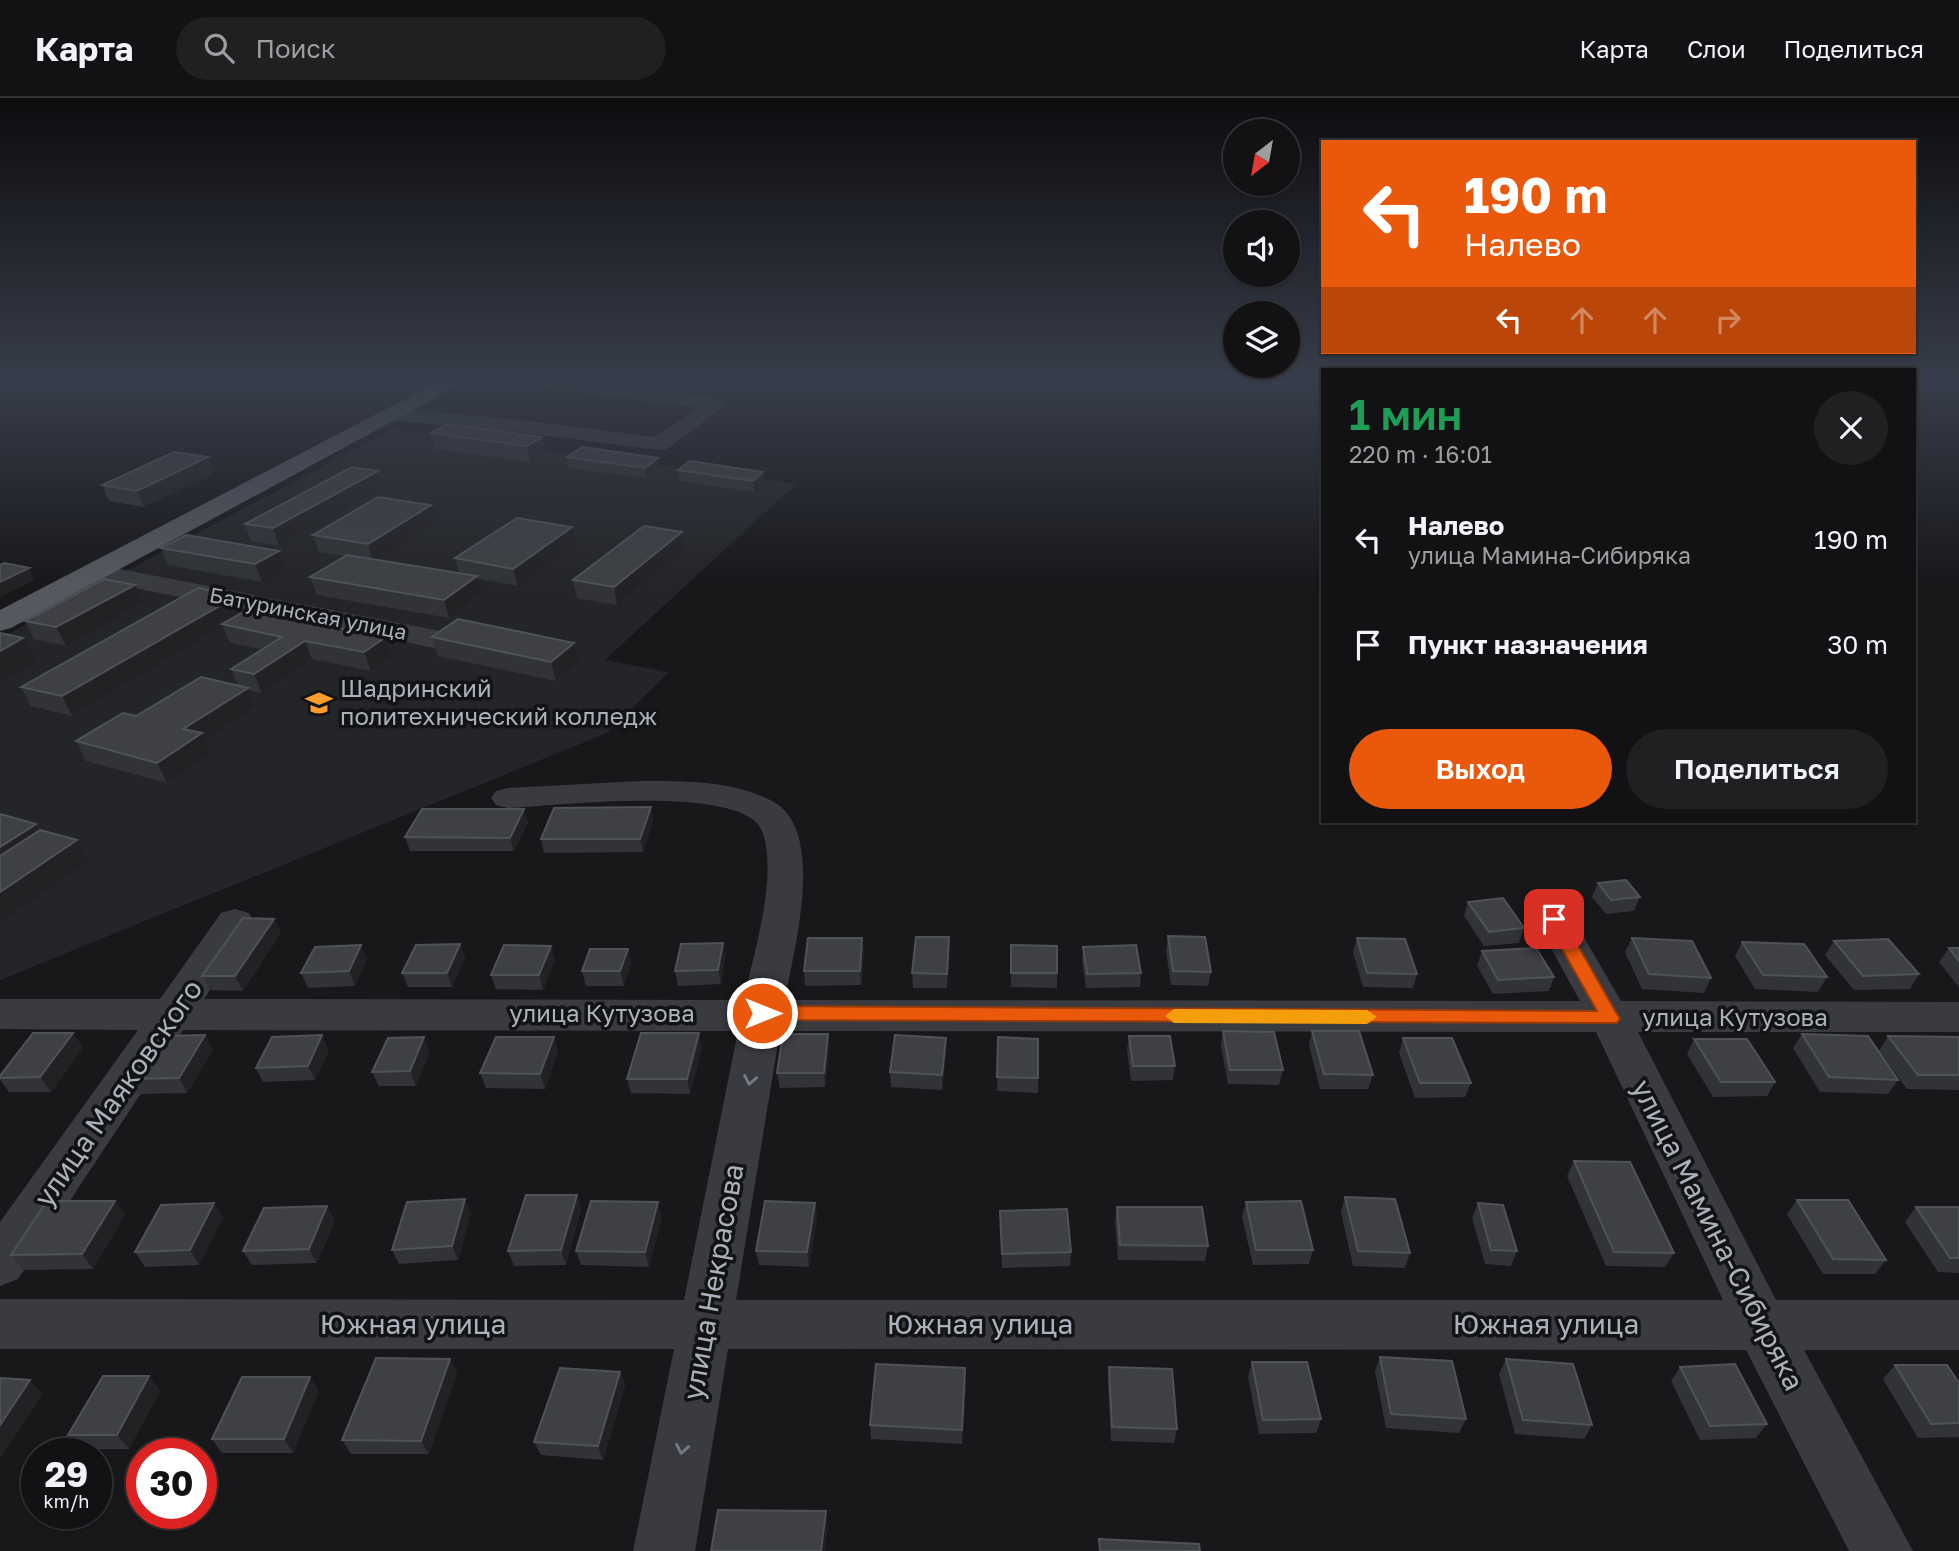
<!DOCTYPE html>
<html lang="ru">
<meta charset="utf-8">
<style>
:root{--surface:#121214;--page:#1f2022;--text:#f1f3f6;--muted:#9c9ea0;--line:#313234;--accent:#ea580c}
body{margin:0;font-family:"Golos Text",sans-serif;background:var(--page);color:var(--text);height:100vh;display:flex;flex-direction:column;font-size:26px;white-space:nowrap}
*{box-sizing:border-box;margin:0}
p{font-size:23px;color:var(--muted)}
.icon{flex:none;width:38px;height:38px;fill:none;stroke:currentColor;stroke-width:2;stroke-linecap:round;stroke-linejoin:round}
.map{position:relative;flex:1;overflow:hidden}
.drawer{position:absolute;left:1321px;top:270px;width:595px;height:455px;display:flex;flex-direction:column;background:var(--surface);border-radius:0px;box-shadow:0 2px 5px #0004,0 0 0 2px var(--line)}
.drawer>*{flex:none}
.top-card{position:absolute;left:1321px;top:42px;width:595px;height:214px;border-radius:0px;box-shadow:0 2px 5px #0004,0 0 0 2px var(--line);background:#ea580c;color:#fff;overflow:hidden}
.needle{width:46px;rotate:211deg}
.controls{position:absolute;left:1223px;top:21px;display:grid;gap:14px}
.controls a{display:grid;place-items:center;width:77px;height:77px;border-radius:50%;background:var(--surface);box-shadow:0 2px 5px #0004,0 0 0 2px var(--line);font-size:35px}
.speed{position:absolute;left:21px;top:1340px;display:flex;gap:14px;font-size:35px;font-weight:700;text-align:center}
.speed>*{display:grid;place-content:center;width:91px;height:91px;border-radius:50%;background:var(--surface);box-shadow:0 2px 5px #0004,0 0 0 2px var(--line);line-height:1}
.speed small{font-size:18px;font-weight:400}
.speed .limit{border:10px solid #d22;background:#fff;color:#111}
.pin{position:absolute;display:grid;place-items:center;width:60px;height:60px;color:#fff;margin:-30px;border-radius:14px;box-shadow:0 4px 10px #0006}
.me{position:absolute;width:77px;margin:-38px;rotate:90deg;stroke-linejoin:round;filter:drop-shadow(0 0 5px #0008)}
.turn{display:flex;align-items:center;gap:24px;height:147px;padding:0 28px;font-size:32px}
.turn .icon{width:91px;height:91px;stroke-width:2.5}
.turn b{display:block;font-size:49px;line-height:60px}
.lanes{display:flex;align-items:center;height:66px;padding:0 28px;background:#0003;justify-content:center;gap:35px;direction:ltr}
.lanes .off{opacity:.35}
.round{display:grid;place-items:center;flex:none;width:74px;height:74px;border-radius:37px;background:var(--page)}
.headline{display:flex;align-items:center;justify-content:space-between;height:119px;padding:0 28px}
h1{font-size:42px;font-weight:600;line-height:52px;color:#1e9e55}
.button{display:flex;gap:14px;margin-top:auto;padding:14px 28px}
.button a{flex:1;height:80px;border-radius:42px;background:var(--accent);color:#fff;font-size:28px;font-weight:600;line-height:80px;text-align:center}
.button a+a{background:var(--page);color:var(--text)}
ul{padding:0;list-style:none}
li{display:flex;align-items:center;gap:21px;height:105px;padding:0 28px}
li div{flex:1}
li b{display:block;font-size:26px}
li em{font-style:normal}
header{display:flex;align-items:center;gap:42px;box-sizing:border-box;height:98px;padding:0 35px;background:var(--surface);border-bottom:2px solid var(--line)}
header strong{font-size:33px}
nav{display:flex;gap:38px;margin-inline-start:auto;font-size:24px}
.search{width:490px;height:63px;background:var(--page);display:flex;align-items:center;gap:18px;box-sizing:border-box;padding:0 24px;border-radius:38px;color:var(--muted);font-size:26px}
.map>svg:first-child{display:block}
.built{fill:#242528}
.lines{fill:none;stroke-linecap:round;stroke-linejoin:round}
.minor{fill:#393b40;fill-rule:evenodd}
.major{fill:#55585f;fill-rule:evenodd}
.wall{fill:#313336}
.shaded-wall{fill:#222225}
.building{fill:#3e4044;stroke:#4f5257;stroke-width:2}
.oneway{stroke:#777c84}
.route{fill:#ea580c;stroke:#983908;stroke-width:2}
.slow{fill:#f59e0b}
.labels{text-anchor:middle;stroke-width:7;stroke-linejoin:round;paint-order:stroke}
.far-street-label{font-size:21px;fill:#aab1bb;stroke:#131316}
.poi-label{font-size:24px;fill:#aab1bb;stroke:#131316;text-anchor:start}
.street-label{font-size:24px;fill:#aab1bb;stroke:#131316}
.near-street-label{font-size:28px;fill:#aab1bb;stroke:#131316}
</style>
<header>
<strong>Карта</strong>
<div class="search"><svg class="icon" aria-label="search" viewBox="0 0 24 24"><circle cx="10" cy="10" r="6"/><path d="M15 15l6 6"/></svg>Поиск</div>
<nav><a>Карта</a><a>Слои</a><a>Поделиться</a></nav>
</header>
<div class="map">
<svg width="1959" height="1453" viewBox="0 0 1959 1453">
<rect width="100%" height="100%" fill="#18181b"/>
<!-- built -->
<path class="built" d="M393,331L796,386L605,562L669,574L607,635L0,882V540Z"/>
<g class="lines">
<!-- minor -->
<path class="minor" d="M533,283H589L717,300L727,306L667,351L659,352L513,333L394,323L384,317L394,311L513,321L655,339L699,310L542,289Z
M94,466L440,533L450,536L454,542L450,548L440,551L85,480L81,474L85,468Z
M640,683C683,683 732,682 772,703C828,732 793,853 785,902L1580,903L1535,821L1540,812L1554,808L1568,812L1621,903L1959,904V934H1638L1776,1202H1959V1252H1804L1913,1453H1849L1746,1252L728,1251L695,1453H633L674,1251H0V1201L684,1202L738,933L183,932L18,1181L0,1188V1124L138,932L0,931V901H160L221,815L235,811L249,815L254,824L204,901L744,902C753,855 779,778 762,733C744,685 553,708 508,710L496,707L491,700L496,693L508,690ZM780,933L1596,934L1723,1202H736Z"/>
<!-- major -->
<path class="major" d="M440,283H467L11,530L0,533V512Z"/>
</g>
<!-- wall -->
<path class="wall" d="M431,335L542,339L545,354L531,364L435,351Z
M567,359L660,370L646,380L569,370Z
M678,372L765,384L754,394L680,383Z
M378,373L383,389L279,448L251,443L245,426Z
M214,375L144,409L109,403L102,387Z
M431,407L436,424L377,461L459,475L455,460L576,446L518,488L478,481L482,495L449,520L317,497L310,479L344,458L319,454L313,437Z
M161,450L286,470L262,484L168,467Z
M685,452L617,507L577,500L573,482Z
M143,505L66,548L34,541L25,523Z
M243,514L386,539L392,558L371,573L312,561L262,595L248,592L256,609L205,642L211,655L167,685L86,663L76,643L136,618L238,588L231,571L262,551L230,545L223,528L72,618L31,608L21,589Z
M432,539L574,545L579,563L556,583L438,558Z
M524,711L528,724L514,753H410L405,739Z
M653,723L643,754L544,755L541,741Z
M1598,785L1640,799L1634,813L1606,816L1592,799Z
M1468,804L1524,830L1519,845L1484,848L1464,818Z
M281,835L243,893L210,892L202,878Z
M1168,838L1211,874L1208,888L1171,887L1166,853Z
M862,840L864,854L861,887L805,888L804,873Z
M1357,840L1417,876L1413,890L1363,889L1353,854Z
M1632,840L1711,880L1704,895L1642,891L1625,854Z
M1834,843L1919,876L1910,891L1854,892L1825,857Z
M1742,844L1827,879L1818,894L1755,891L1735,858Z
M723,845L725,859L721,886L678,888L675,873Z
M460,846L465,860L452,889H408L402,875Z
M1011,847L1057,875V890L1011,889Z
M551,848L555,862L543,892L496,891L491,877Z
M1083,849L1141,875L1140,889L1086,890L1082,863Z
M1949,850H1959V889L1939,864Z
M628,851L631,865L624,888H586L582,873Z
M949,853L947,890H913L912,875Z
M1482,853L1554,879L1549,893L1493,896L1477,868Z
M367,861L355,888L308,890L301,875Z
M1223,933L1283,972L1279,987L1228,986L1221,948Z
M1312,933L1373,977L1368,991H1320L1309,947Z
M73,935L83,950L51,994H9L0,981V978Z
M828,936L829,951L825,989L780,990L777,975Z
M1802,936L1898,982L1888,996L1820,994L1793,950Z
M1129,938L1175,968L1173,982L1131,983L1127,952Z
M1888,938L1959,939V992L1907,991L1879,953Z
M554,939L558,954L545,991L486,990L480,975Z
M998,939L1038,980V995L997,993Z
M1403,940L1471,985L1465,999L1415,1000L1399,955Z
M1694,941L1775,984L1767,998L1713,999L1687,956Z
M702,950L690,996L631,995L627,981Z
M213,952L187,995L138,996L129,981Z
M329,952L315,982L263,984L256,970Z
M430,954L416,988H379L372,974Z
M946,954L942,992L891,989L890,974Z
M1574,1063L1674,1155L1665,1169L1606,1168L1567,1078Z
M577,1097L581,1111L566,1167L514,1168L508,1153Z
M1345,1099L1410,1155L1405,1170L1353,1168L1341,1114Z
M1797,1102L1886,1162L1875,1176H1823L1787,1116Z
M115,1103L125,1117L93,1171L23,1172L11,1157Z
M1246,1104L1313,1152L1309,1166L1253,1167L1242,1119Z
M214,1105L223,1120L199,1167L145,1169L135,1154Z
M815,1105L817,1119L809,1169L759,1167L756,1153Z
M1478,1105L1517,1153L1511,1168L1485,1166L1472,1120Z
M327,1108L335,1123L317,1165L252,1167L243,1153Z
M1117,1109L1208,1148L1205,1163L1118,1162L1115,1123Z
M1916,1109H1959V1175L1938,1174L1905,1124Z
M1000,1113L1071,1154L1070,1168L1002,1170Z
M471,1115L458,1162L399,1166L392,1152Z
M662,1119L649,1169L581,1167L576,1153Z
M1380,1259L1466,1321L1459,1335L1386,1330L1375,1273Z
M450,1261L457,1275L429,1356H351L342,1342Z
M1506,1261L1592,1327L1584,1341L1515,1336L1499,1276Z
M1252,1264L1321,1321L1316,1335L1259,1336L1248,1279Z
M1895,1267L1959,1285V1339L1918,1340L1883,1281Z
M1109,1269L1177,1331L1174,1345L1111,1343L1108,1283Z
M1680,1269L1767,1326L1756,1340L1700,1342L1671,1283Z
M620,1274L625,1288L603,1362L541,1357L534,1344Z
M966,1284L962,1346L871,1341L870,1327Z
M160,1293L129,1351H81L68,1337Z
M319,1293L293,1355H222L212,1341Z"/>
<!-- shaded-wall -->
<path class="shaded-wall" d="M542,339L545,354L531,364L527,348Z
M208,359L214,375L144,409L137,393Z
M658,360L660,370L646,380L645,370Z
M378,373L383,389L279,448L273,430Z
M763,374L765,384L754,394L753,383Z
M431,407L436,424L373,464L368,446Z
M572,429L576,446L518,488L513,471Z
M682,434L685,452L617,507L614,489Z
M279,453L286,470L262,484L255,466Z
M29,470L35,482L0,499V484Z
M477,478L482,495L449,520L444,502Z
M135,487L143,505L66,548L56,529Z
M237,498L244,516L222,526L223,528L72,618L62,598Z
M386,539L392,558L371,573L364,554Z
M23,540L36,565L0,585V553Z
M305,543L312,561L262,595L254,576Z
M574,545L579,563L556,583L551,564Z
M248,590L256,609L205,642L211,655L167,685L157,665L183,631Z
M651,709L653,723L643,754L640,741Z
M524,711L528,724L514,753L510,740Z
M36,726L52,753L0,788V749Z
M77,742L88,763L0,825V794Z
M274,821L281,835L243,893L235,878Z
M949,839V853L947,890V876Z
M862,840L864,854L861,887L860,873Z
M723,845L725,859L721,886L718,872Z
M460,846L465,860L452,889L447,875Z
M361,847L367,861L355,888L349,873Z
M551,848L555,862L543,892L539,877Z
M628,851L631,865L624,888L620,873Z
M73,935L83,950L51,994L40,979Z
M699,935L702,950L690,996L687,981Z
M828,936L829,951L825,989L824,975Z
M205,937L213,952L187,995L179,980Z
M322,937L329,952L315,982L308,968Z
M424,939L430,954L416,988L410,973Z
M554,939L558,954L545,991L540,976Z
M946,940V954L942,992V977Z
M577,1097L581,1111L566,1167L561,1152Z
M465,1101L471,1115L458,1162L452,1148Z
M115,1103L125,1117L93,1171L82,1156Z
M658,1104L662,1119L649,1169L645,1154Z
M214,1105L223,1120L199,1167L190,1152Z
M815,1105L817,1119L809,1169L807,1154Z
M327,1108L335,1123L317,1165L309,1151Z
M450,1261L457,1275L429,1356L421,1343Z
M965,1270L966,1284L962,1346V1332Z
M620,1274L625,1288L603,1362L598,1348Z
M149,1278L160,1293L129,1351L117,1337Z
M310,1279L319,1293L293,1355L284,1341Z
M30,1282L43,1296L0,1361V1327Z
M826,1413L828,1427L825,1453H821Z"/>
<!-- building -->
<path class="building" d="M447,326L542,339L527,348L431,335Z
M582,349L658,360L645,370L567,359Z
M174,354L208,359L137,393L102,387Z
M690,363L763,374L753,383L678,372Z
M352,369L378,373L273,430L245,426Z
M378,399L431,407L368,446L313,437Z
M517,420L572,429L513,471L455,460Z
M644,428L682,434L614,489L573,482Z
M186,437L279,453L255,466L161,450Z
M347,457L477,478L444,502L310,479Z
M4,465L29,470L0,484V467Z
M104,481L135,487L56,529L25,523Z
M198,490L237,498L62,598L21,589Z
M247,512L386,539L364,554L305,543L254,576L231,571L282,539L222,526Z
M458,521L574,545L551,564L432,539Z
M0,535L23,540L0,553Z
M201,579L248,590L183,631L202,635L157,665L76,643L123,615L136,618Z
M651,709L640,741H541L554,710Z
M422,711H524L510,740L405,739Z
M0,716L36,726L0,749Z
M40,732L77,742L0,794V758Z
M1626,782L1640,799L1611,802L1598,785Z
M1503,800L1524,830L1489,834L1468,804Z
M243,820L274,821L235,878H202Z
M1168,838L1205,839L1211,874L1173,873Z
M916,839H949L947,876L912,875Z
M808,840H862L860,873H804Z
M1357,840L1405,841L1417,876L1367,875Z
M1632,840L1692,843L1711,880L1649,876Z
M1888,841L1919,876L1863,878L1834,843Z
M1742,844L1804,846L1827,879L1763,877Z
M723,845L718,872L675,873L681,846Z
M460,846L447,875H402L416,847Z
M361,847L349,873L301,875L315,849Z
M504,847L551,848L539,877H491Z
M1011,847L1057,848V875H1011Z
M1136,847L1141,875L1087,876L1083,849Z
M1536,850L1554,879L1498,882L1482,853Z
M1949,850H1959V863Z
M590,851H628L620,873H582Z
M1223,933L1274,934L1283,972H1230Z
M1312,933H1359L1373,977L1324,976Z
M33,935H73L40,979L0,980V978Z
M641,935H699L687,981H627Z
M783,936H828L824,975H777Z
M1802,936L1868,938L1898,982L1829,979Z
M205,937L179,980L129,981L157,938Z
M322,937L308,968L256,970L272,939Z
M895,937L946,940L942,977L890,974Z
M1129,938H1170L1175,968H1133Z
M1888,938L1959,939V977H1918Z
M424,939L410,973L372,974L388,940Z
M496,939H554L540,976L480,975Z
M998,939L1038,941V980L997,979Z
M1403,940H1452L1471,985H1420Z
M1694,941H1747L1775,984H1721Z
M1574,1063L1630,1064L1674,1155L1614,1154Z
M526,1097H577L561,1152L508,1153Z
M1345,1099L1395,1101L1410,1155L1358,1153Z
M465,1101L452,1148L392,1152L407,1104Z
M1797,1102H1848L1886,1162L1833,1161Z
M47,1103H115L82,1156L11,1157Z
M591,1103L658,1104L645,1154L576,1153Z
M765,1103L815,1105L807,1154L756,1153Z
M1301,1103L1313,1152H1256L1246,1104Z
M214,1105L190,1152L135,1154L161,1107Z
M1478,1105L1503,1107L1517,1153L1491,1152Z
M327,1108L309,1151L243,1153L264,1110Z
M1117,1109H1202L1208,1148L1120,1147Z
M1916,1109H1959V1160H1950Z
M1067,1111L1071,1154L1002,1156L1000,1113Z
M1380,1259L1452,1263L1466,1321L1391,1316Z
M376,1260L450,1261L421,1343L342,1342Z
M1506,1261L1573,1266L1592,1327L1523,1322Z
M1252,1264H1307L1321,1321L1263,1322Z
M876,1266L965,1270L962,1332L870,1327Z
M1735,1266L1767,1326L1710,1328L1680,1269Z
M1895,1267H1947L1959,1285V1325L1931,1326Z
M1109,1269L1172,1271L1177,1331L1112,1329Z
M560,1270L620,1274L598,1348L534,1344Z
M103,1278H149L117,1337H68Z
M242,1279H310L284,1341H212Z
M0,1280L30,1282L0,1327Z
M718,1412L826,1413L821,1453H711Z
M1099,1441L1199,1446L1200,1453H1100Z"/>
<!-- one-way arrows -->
<defs><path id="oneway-chevron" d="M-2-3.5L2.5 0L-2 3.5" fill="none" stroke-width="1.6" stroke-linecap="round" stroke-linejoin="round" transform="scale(1.75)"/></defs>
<g class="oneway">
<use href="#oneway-chevron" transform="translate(750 982) rotate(100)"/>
<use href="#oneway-chevron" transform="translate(682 1351) rotate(100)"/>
</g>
<!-- sky -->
<linearGradient id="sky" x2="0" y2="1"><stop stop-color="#0d0d0f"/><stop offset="0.58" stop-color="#373d4a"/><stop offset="1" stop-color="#373d4a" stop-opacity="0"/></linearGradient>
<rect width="1959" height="487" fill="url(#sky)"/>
<!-- route -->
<path class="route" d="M1554,815L1560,816L1617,916L1620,920L1617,925L762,922L752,915L762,908L1597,913L1545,821Z"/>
<!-- slow -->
<path class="slow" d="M1174,911L1367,912L1377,919L1367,926L1174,925L1165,918Z"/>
<!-- icons -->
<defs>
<symbol id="university-bare" viewBox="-9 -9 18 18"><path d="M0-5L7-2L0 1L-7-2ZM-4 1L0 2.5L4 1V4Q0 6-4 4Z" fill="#ff9d2c" stroke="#131316" stroke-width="2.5" paint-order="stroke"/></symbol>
</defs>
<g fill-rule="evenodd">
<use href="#university-bare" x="300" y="586" width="38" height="38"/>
</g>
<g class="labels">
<!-- far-street labels -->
<g class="far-street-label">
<text transform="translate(308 516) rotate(11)" y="7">Батуринская улица</text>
</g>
<!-- poi labels -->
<g class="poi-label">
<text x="340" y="599">Шадринский<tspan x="340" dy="28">политехнический колледж</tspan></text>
</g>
<!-- street labels -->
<g class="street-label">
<text x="602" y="924">улица Кутузова</text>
<text x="1735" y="928">улица Кутузова</text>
</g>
<!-- near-street labels -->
<g class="near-street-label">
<text transform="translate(118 995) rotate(-55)" y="10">улица Маяковского</text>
<text transform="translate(1718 1137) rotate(63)" y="10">улица Мамина-Сибиряка</text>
<text transform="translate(713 1184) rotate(-80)" y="10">улица Некрасова</text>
<text x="413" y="1236">Южная улица</text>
<text x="980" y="1236">Южная улица</text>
<text x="1546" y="1236">Южная улица</text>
</g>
</g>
</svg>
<div class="controls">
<a><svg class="needle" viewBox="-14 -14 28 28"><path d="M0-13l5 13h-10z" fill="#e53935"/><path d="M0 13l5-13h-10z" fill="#9c9ea0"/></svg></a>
<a><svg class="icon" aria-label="sound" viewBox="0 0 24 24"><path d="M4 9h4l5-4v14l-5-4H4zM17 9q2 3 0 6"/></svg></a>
<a><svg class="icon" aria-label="layers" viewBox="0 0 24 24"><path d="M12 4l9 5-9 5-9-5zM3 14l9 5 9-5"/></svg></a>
</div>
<div class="speed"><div>29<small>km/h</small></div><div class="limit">30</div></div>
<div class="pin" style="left:1554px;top:821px;background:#d93025"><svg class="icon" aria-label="arrive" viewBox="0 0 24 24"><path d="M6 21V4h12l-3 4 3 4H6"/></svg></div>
<svg class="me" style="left:762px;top:915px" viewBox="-20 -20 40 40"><circle r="17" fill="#ea580c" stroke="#fff" stroke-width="3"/><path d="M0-11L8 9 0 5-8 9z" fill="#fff"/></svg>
<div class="top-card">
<div class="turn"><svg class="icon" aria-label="left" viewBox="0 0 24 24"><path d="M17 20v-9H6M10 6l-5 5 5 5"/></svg><div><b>190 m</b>Налево</div></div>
<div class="lanes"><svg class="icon" aria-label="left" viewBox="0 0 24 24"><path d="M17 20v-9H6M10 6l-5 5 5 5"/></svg><svg class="icon off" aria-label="ahead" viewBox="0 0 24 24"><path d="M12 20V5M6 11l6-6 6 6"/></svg><svg class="icon off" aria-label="ahead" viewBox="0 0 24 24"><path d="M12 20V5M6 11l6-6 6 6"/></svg><svg class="icon off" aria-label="right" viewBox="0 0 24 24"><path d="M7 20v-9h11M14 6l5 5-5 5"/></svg></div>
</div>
<section class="drawer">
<div class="headline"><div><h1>1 мин</h1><p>220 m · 16:01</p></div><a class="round"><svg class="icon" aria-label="close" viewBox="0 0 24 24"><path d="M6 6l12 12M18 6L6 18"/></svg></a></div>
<ul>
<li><svg class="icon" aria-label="left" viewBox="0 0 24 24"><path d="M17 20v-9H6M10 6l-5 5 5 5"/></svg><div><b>Налево</b><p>улица Мамина-Сибиряка</p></div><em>190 m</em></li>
<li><svg class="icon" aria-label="arrive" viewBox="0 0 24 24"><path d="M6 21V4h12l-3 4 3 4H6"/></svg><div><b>Пункт назначения</b></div><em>30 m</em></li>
</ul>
<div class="button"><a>Выход</a><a>Поделиться</a></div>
</section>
</div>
